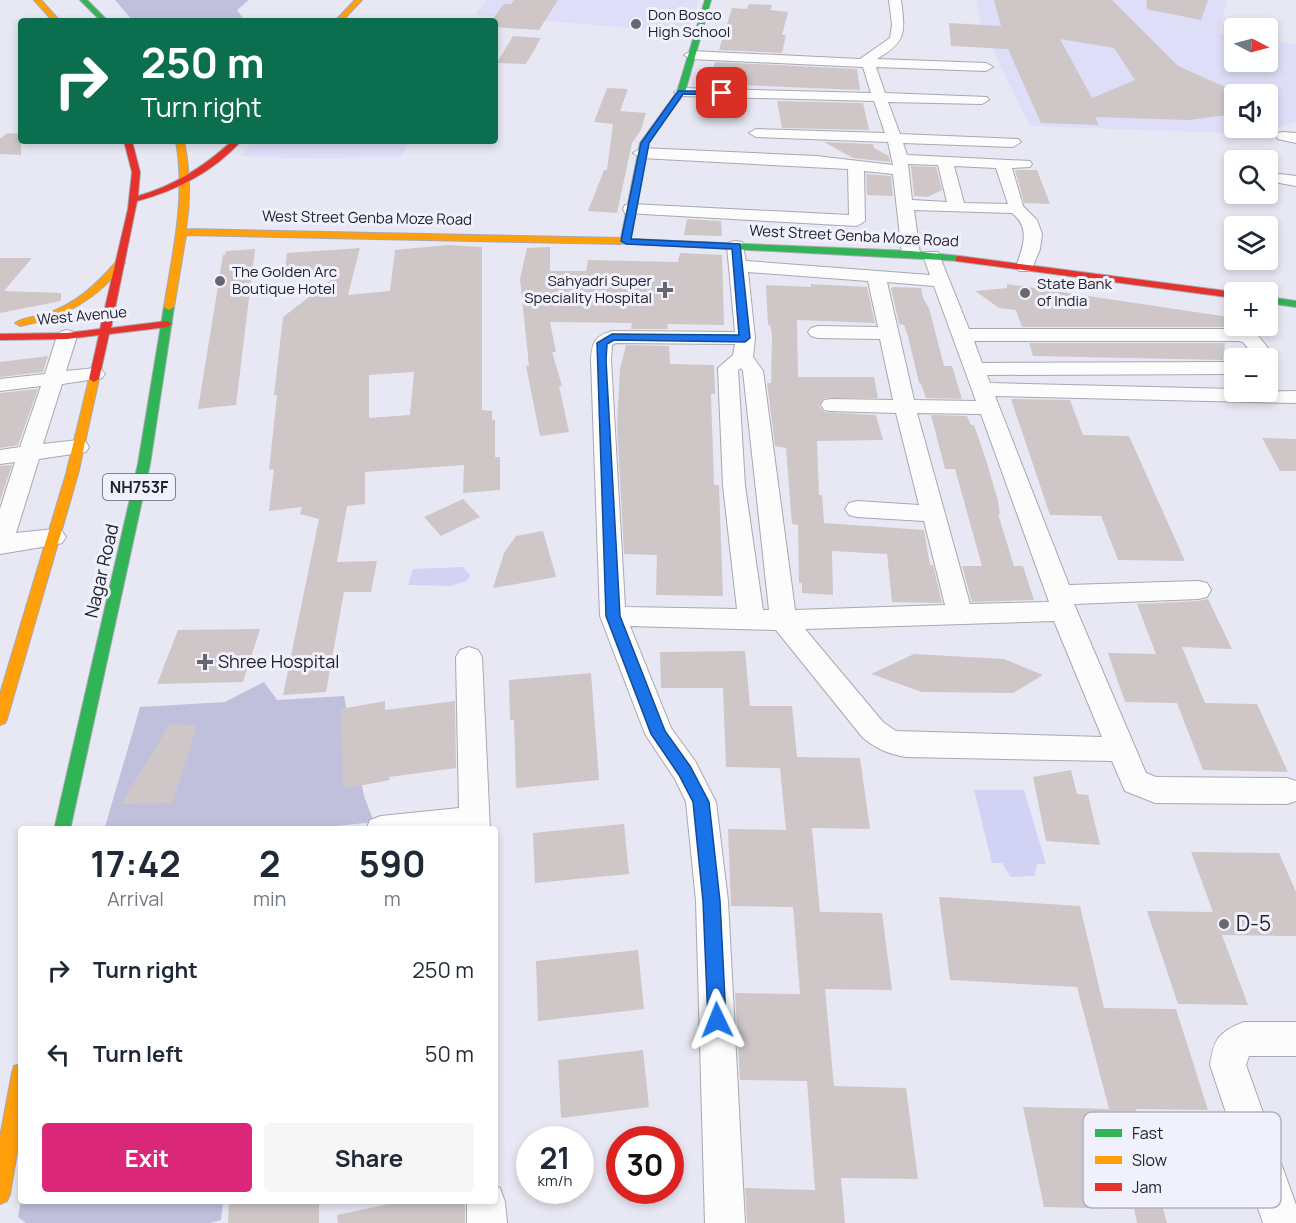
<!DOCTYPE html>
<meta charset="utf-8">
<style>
:root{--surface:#fff;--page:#f6f6f7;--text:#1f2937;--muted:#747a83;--accent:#db2777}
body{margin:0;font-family:Manrope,sans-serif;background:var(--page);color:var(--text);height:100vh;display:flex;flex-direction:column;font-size:22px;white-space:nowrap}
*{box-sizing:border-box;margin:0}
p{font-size:20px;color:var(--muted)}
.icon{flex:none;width:33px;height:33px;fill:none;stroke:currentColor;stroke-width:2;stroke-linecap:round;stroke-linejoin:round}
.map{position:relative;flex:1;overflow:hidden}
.sheet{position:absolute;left:18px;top:826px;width:480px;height:378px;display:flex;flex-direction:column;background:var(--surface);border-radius:6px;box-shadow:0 3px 9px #0003}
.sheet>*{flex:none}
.banner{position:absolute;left:18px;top:18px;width:480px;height:126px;border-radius:6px;box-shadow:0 3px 9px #0003;background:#0b6e4f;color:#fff;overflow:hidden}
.needle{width:39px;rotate:96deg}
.controls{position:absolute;left:1224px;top:18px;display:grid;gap:12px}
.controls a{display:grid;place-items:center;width:54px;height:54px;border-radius:6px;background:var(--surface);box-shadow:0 3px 9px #0003;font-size:30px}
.speed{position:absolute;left:516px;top:1126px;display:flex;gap:12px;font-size:30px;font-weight:700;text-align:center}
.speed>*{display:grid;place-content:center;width:78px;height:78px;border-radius:50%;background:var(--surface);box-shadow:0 3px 9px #0003;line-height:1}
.speed small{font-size:15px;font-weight:400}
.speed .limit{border:9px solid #d22;background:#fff;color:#111}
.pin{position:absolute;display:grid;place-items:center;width:51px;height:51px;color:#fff;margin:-26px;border-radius:12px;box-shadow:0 3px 9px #0006}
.me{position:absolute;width:66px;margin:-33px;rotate:358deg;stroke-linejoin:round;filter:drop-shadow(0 0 4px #0008)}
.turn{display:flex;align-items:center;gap:21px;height:126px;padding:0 24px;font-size:27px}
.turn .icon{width:78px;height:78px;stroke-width:2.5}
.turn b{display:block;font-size:42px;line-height:51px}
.eta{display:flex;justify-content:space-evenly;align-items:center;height:102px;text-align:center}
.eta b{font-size:36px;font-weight:700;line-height:42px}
.primary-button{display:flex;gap:12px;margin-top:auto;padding:12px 24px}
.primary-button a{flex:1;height:69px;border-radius:6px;background:var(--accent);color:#fff;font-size:24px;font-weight:700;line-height:69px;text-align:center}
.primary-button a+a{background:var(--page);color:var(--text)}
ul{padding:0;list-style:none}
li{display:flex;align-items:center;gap:18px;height:84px;padding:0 24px}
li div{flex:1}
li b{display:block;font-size:22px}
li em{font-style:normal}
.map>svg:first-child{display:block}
.built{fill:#dedef8;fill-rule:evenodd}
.forest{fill:#c0c0dd}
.water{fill:#d2d2f5}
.building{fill:#cfc6c7;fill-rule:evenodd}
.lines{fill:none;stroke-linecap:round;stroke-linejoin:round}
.street-casing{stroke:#a8a8b2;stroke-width:2}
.fast-casing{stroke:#a8a8b2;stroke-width:2}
.slow-casing{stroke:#a8a8b2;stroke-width:2}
.jam-casing{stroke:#a8a8b2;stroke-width:2}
.street{fill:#fcfcfd;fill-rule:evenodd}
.fast{fill:#30b455;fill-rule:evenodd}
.slow{fill:#ff9f0a;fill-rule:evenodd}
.jam{fill:#e5322d;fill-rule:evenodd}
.route{fill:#1a73e8;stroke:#114b97;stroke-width:1.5}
.poi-dot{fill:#676773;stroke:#f0f1fd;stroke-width:2}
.labels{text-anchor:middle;stroke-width:6;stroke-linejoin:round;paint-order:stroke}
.far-poi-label{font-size:15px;fill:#22222d;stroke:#f0f1fd;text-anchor:start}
.far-street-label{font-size:15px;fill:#22222d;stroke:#f0f1fd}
.shield{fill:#f0f1fd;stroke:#60606b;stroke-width:1.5}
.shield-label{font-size:16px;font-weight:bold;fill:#22222d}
.street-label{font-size:18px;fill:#22222d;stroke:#f0f1fd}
.poi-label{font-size:18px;fill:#22222d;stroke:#f0f1fd;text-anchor:start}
.near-poi-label{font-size:21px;fill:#22222d;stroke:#f0f1fd;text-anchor:start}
.key{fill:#f0f1fd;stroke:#b2b3bf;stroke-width:1.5}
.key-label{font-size:16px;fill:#22222d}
</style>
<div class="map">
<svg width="1296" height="1223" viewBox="0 0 1296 1223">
<rect width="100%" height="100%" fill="#e8e8f4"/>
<!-- built -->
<path class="built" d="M486,0H699L688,33L475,15Z
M976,0H1227L1219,33L1234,36V62H1268V40L1296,44V122L1257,134L1030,126L982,29ZM1234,94H1268V128H1234Z
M253,141H409L401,157L295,158L240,156Z"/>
<!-- forest -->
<path class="forest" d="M115,0H249L237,10L245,21H133Z
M264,682L277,700L344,696L364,796L374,822L301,830H104L140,707L225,702Z
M21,1200V1202H223L221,1220L210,1223H26L18,1217Z"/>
<!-- water -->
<path class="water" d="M463,567L470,575L467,581L450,586L408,585L413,569Z
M974,790H1024L1046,864H1037L1035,876L1011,877L1002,863H992Z"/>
<!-- building -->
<path class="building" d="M514,0H558L539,30L495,27V21H491L504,4H511Z
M994,0H1112L1178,66L1241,94H1234V114L1189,120L1095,117L1099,125L1041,123L1008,49L951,46L949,23L1001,26ZM1060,39L1114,48L1135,80L1092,98Z
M1147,0H1208L1201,20L1146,9Z
M749,4L772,5L770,10L788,12L782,35H786L782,53L719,50L732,8L747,9Z
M513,36L541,38L526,64L497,63Z
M715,62L857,69L860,90L717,84L719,69H713Z
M607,88L628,89L620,111L646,113L641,130L632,143L617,213L588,211L604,170H607L613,124L594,122Z
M777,101L863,103L869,130L782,128Z
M7,133L21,134V155L0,154V139Z
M824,142L873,144L874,148L889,156L890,162L853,158Z
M911,166L936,167L942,190L928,197L914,196Z
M1015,170H1037L1050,204L1024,203Z
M866,174L891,176L893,196L867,195Z
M687,219L721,221L722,236L684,235Z
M448,245L482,247V410L492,411V420H495V457H500V490L463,493L464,465L365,472V504L347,506L337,562L377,561L371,592H344L326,692L283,695L319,519L300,514L302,507L269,511L274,469L269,470L277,395H274L283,317L340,273L299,276L300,270L285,272L287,253L360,248L348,295L390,291L395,250ZM414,372L410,415L369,418V375Z
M550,247V271H586L588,260L678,262L680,253L722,255L724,325L667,324L668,329H631L632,323L550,322L556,352H552L562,386H559L569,432L540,436L526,366H529L520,279L527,248Z
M255,249L236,405L198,409L223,255H225L226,251Z
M0,258H32L4,291L61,293V301L0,313Z
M811,284L867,287L875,323L797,320L798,377H874L878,398H824L819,406L824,412L876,415L883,440L817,441L819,495H822L824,523L924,530L930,565H933L942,603L892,602L887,554L832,551L833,595L802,593V583H799L798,525L792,524L786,448L775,446L767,383H771L772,335L770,325H768L766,285L811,287Z
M1007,284L1229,317L1228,327H1022L1016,310L999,308L975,291L1007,288Z
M894,287L921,288L923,298L929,308L944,366H952L962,399L926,398L921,384L919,383L908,336L904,325L899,324L891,288Z
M1029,343H1225L1223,360L1033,356Z
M626,345L669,346L670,364L714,365L715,394H711L714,485H719L723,596L656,595L657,555L624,554L617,424L620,369Z
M48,356L43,372L0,377V362Z
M38,389L18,445L0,448V393Z
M1011,399L1070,400L1083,435L1129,436L1185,561L1118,560L1101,516L1050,515Z
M931,415L967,416L971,425H974L987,463L998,501L1000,514H998L1014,566H1023L1034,600L972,602L962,566H982L955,469H945Z
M1262,438L1296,439V471H1280Z
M12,465L0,501V466Z
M463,499L480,517L441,536L424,517Z
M543,531L556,577L493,588L504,553L516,536Z
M1208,599L1232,649L1182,647L1205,703L1257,704L1288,772L1203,770L1177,703L1125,702L1108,653L1156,654L1137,604L1198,601Z
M260,629L243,682L157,684L178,630Z
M745,651L750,706H792L797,757L860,758L870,829L812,828L820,912L882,913L892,990L825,989L834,1086L906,1088L918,1179L841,1178L845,1223H747L745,1188L815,1190L807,1081L740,1080L735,993L800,994L793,907L731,906L728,829L786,830L780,768L726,767L723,688H661L660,652Z
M914,654L1004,659L1043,675L1013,693L922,692L871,674Z
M591,673L599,780L516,788L514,720H510L509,680Z
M385,701V710L455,701L456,768L389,777L390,780L343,789L341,709Z
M170,724L197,726L172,803L121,804Z
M1071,770L1077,794L1088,795L1100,845L1046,841L1033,777Z
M624,824L629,874L535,883L533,833Z
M1191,852L1279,853L1296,892V936L1222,935L1248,1005L1178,1004L1147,911L1213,912Z
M939,897L1080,906L1104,1008L1176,1009L1208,1110L1136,1109L1167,1223H1137L1134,1209L1044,1207L1023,1107L1109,1109L1077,987L950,980Z
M638,950L644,1009L538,1021L536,961Z
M643,1050L649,1107L561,1118L558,1060Z
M229,1202H319V1223H228Z
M398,1202H465V1223H338L337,1215Z"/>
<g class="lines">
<defs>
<path id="street" d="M889,0H901C905,33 907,41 877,59L986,63L993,67L986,71L876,67L885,93L987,97L989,100L982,104L888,102L900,134L1018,139L1021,142L1013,147L903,143L907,155L1030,161L1032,164L1030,167L1012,168L1023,206L1037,220L1042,234L1040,249L1031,271H1019L1016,267C1023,247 1031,228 1012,213L914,210L920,254L917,258H905L902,254L893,174L864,171L865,221L857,226L625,213L623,209L625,205L631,204L849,215L848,169L641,158L633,153L641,148L816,156L893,165L888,142L756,137L749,133L756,129L885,133L874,101L681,96L674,92L681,88L871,93L863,67L691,59L684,55L691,51L860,59L890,38L892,25ZM908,164L938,165L947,202L912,200ZM954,166L996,168L1008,204L964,203Z
M1283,132L1296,133V143L1278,139L1276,136L1278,133Z
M1280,174L1296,176V186L1274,182L1272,179L1274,176Z
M736,241L742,242L746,261L930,275L923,256L926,252H938L969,329H1238L1256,333L1276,358L1273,362L1268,364V358H1256L1243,342L1238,341H974L982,363L1234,362V374L987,375L990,383L1234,389V392L1296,391V403L995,396L1069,585L1198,581L1207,583L1211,590L1207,597L1198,599L1074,604L1146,773L1156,777L1287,778L1296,781V801L1287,804L1155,803L1125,791L1112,761L906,757C888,754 877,749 863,738L776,630L630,626L671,728L695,761L716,802L728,901L745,1223H705L696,901L686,802L675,779L645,734L600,616L591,360C592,343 594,336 612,331L735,332L727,246L730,242ZM748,272L868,281L878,327L818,326L811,328L808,332L811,336L818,338L880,339L893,400L831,399L824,400L821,405L824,410L831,411L896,413L919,505L857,501L849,503L845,509L849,515L857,517L924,521L945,605L795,610L763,371L753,357L755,338ZM887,282L934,286L976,401L914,400ZM616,343L735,344L733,355L718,368L723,486L737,609L625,607L611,360L612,345ZM741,368L743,371L769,610H763L745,486L738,370ZM917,413L981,414L1049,602L970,604ZM1054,621L1102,737L896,731L883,722L805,629Z
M67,330L74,332L77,336L66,371L95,368L102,370L105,374L102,378L62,384L43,444L78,440L86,442L89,447L86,452L39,459L16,533L54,529L62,531L66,537L62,543L54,545L0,554V509L15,462L0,464V450L20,447L41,386L0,391V379L45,374L57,336L60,332Z
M469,647L478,650L482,657L490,830H366L370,820L381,816L459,808L456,657L460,650Z
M1244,1022H1296V1056H1249L1246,1065L1296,1205V1223H1263L1210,1065C1214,1038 1219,1032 1244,1022Z
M495,1186L500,1188L505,1202L507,1223H467V1202H495Z"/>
<path id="fast" d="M80,0H87L108,21H101Z
M705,0H711L685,92L648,143L630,239L911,251L959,256L962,257V261L618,243L616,241L621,238L640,143L677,92Z
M1268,297L1296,301V307L1268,303Z
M169,304L174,307L150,464L70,830H54L138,464L164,307Z"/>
<path id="slow" d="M34,0H41L60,21H53Z
M355,0H362L342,21H335Z
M176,141H184C190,171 191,199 186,229L621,238L626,241L621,244L186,235L174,307L169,310L164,307C173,251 186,198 176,141Z
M117,261L125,263C98,299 64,318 20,326L15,323C23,317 36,317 46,314C76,304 97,284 117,261Z
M94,376L99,379L78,474L7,719L5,723L0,725V694L66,474L89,379Z
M21,1064V1129L10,1194L7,1201L0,1204V1137L12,1073L14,1066Z"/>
<path id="jam" d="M124,141H132L140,172L138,196C174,186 205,166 232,141H241C214,171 176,191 137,201L111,328L167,321L172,324L167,327L109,334L99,379L94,382L89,379L99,335L67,339L0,340V334L67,333L100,329L128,209L132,172Z
M959,256L1234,292H1236L1234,298L956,261V257Z"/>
</defs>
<!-- street casing -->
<use href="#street" class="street-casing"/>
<!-- fast casing -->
<use href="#fast" class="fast-casing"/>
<!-- slow casing -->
<use href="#slow" class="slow-casing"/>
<!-- jam casing -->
<use href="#jam" class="jam-casing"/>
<!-- street -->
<use href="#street" class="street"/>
<!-- fast -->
<use href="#fast" class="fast"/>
<!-- slow -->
<use href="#slow" class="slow"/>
<!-- jam -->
<use href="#jam" class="jam"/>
</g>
<!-- route -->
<path class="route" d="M678,91H722L725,93L722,95L683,94L649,143L631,239L740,244L750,338L745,342L614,340L607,344L606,360L620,616L665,731L690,766L709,802L720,901L726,1020L723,1026L717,1029L710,1026L708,1020L703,901L693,802L679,775L651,734L606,616L597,343L612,334L739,335L732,249L626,244L621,241L641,143Z"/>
<!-- markers -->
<g class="poi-dot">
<circle cx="636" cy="24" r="6"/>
<circle cx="220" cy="281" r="6"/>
<path d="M662 281h6v6h6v6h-6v6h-6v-6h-6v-6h6z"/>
<circle cx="1025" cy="293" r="6"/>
<path d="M202 653h6v6h6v6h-6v6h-6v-6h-6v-6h6z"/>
<circle cx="1224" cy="924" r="6"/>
</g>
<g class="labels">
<!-- far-poi labels -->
<g class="far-poi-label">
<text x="648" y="20">Don Bosco<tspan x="648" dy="17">High School</tspan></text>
<text x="232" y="277">The Golden Arc<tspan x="232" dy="17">Boutique Hotel</tspan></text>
<text x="652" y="286" text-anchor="end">Sahyadri Super<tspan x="652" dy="17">Speciality Hospital</tspan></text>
<text x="1037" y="289">State Bank<tspan x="1037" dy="17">of India</tspan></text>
</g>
<!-- far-street labels -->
<g class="far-street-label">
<text transform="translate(367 218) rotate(1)" y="5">West Street Genba Moze Road</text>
<text transform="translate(854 236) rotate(3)" y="5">West Street Genba Moze Road</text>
<text transform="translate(82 316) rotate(-5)" y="5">West Avenue</text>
</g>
<!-- shield labels -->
<rect class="shield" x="103" y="474" width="72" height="26" rx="4.5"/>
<g class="shield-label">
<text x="139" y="493">NH753F</text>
</g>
<!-- street labels -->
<g class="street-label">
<text transform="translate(102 571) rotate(-77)" y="6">Nagar Road</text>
</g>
<!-- poi labels -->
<g class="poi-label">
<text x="218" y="668">Shree Hospital</text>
</g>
<!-- near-poi labels -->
<g class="near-poi-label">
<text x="1236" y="931">D-5</text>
</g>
</g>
<!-- legend -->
<rect x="1083" y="1112" width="198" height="96" rx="9" class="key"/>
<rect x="1095" y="1129" width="27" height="8" fill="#30b455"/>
<rect x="1095" y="1156" width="27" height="8" fill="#ff9f0a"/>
<rect x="1095" y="1183" width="27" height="8" fill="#e5322d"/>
<g class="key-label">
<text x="1132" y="1139">Fast</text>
<text x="1132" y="1166">Slow</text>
<text x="1132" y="1193">Jam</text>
</g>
</svg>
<div class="controls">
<a><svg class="needle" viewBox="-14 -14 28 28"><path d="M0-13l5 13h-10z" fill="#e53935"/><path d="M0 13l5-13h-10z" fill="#747a83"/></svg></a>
<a><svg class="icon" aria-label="sound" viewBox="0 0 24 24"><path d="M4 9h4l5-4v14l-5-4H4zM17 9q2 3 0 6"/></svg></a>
<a><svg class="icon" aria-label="search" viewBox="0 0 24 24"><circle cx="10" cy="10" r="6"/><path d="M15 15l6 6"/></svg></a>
<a><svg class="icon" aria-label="layers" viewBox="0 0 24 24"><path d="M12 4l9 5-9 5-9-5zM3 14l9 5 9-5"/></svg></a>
<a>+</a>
<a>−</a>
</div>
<div class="speed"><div>21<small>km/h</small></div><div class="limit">30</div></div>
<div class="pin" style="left:722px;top:93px;background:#d93025"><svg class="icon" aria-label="arrive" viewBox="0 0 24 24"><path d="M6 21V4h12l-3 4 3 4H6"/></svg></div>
<svg class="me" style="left:717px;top:1020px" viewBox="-20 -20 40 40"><path d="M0-17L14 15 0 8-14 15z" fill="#1a73e8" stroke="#fff" stroke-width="4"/></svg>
<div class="banner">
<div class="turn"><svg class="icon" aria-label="right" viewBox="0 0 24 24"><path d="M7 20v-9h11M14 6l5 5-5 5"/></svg><div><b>250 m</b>Turn right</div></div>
</div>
<section class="sheet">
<div class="eta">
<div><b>17:42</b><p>Arrival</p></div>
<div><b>2</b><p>min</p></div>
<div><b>590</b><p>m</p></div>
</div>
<ul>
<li><svg class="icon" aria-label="right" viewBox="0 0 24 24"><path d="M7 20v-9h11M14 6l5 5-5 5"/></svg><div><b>Turn right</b></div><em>250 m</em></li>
<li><svg class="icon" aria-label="left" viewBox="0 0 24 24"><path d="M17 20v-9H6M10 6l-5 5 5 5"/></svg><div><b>Turn left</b></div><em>50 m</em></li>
</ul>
<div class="primary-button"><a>Exit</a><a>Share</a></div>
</section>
</div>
